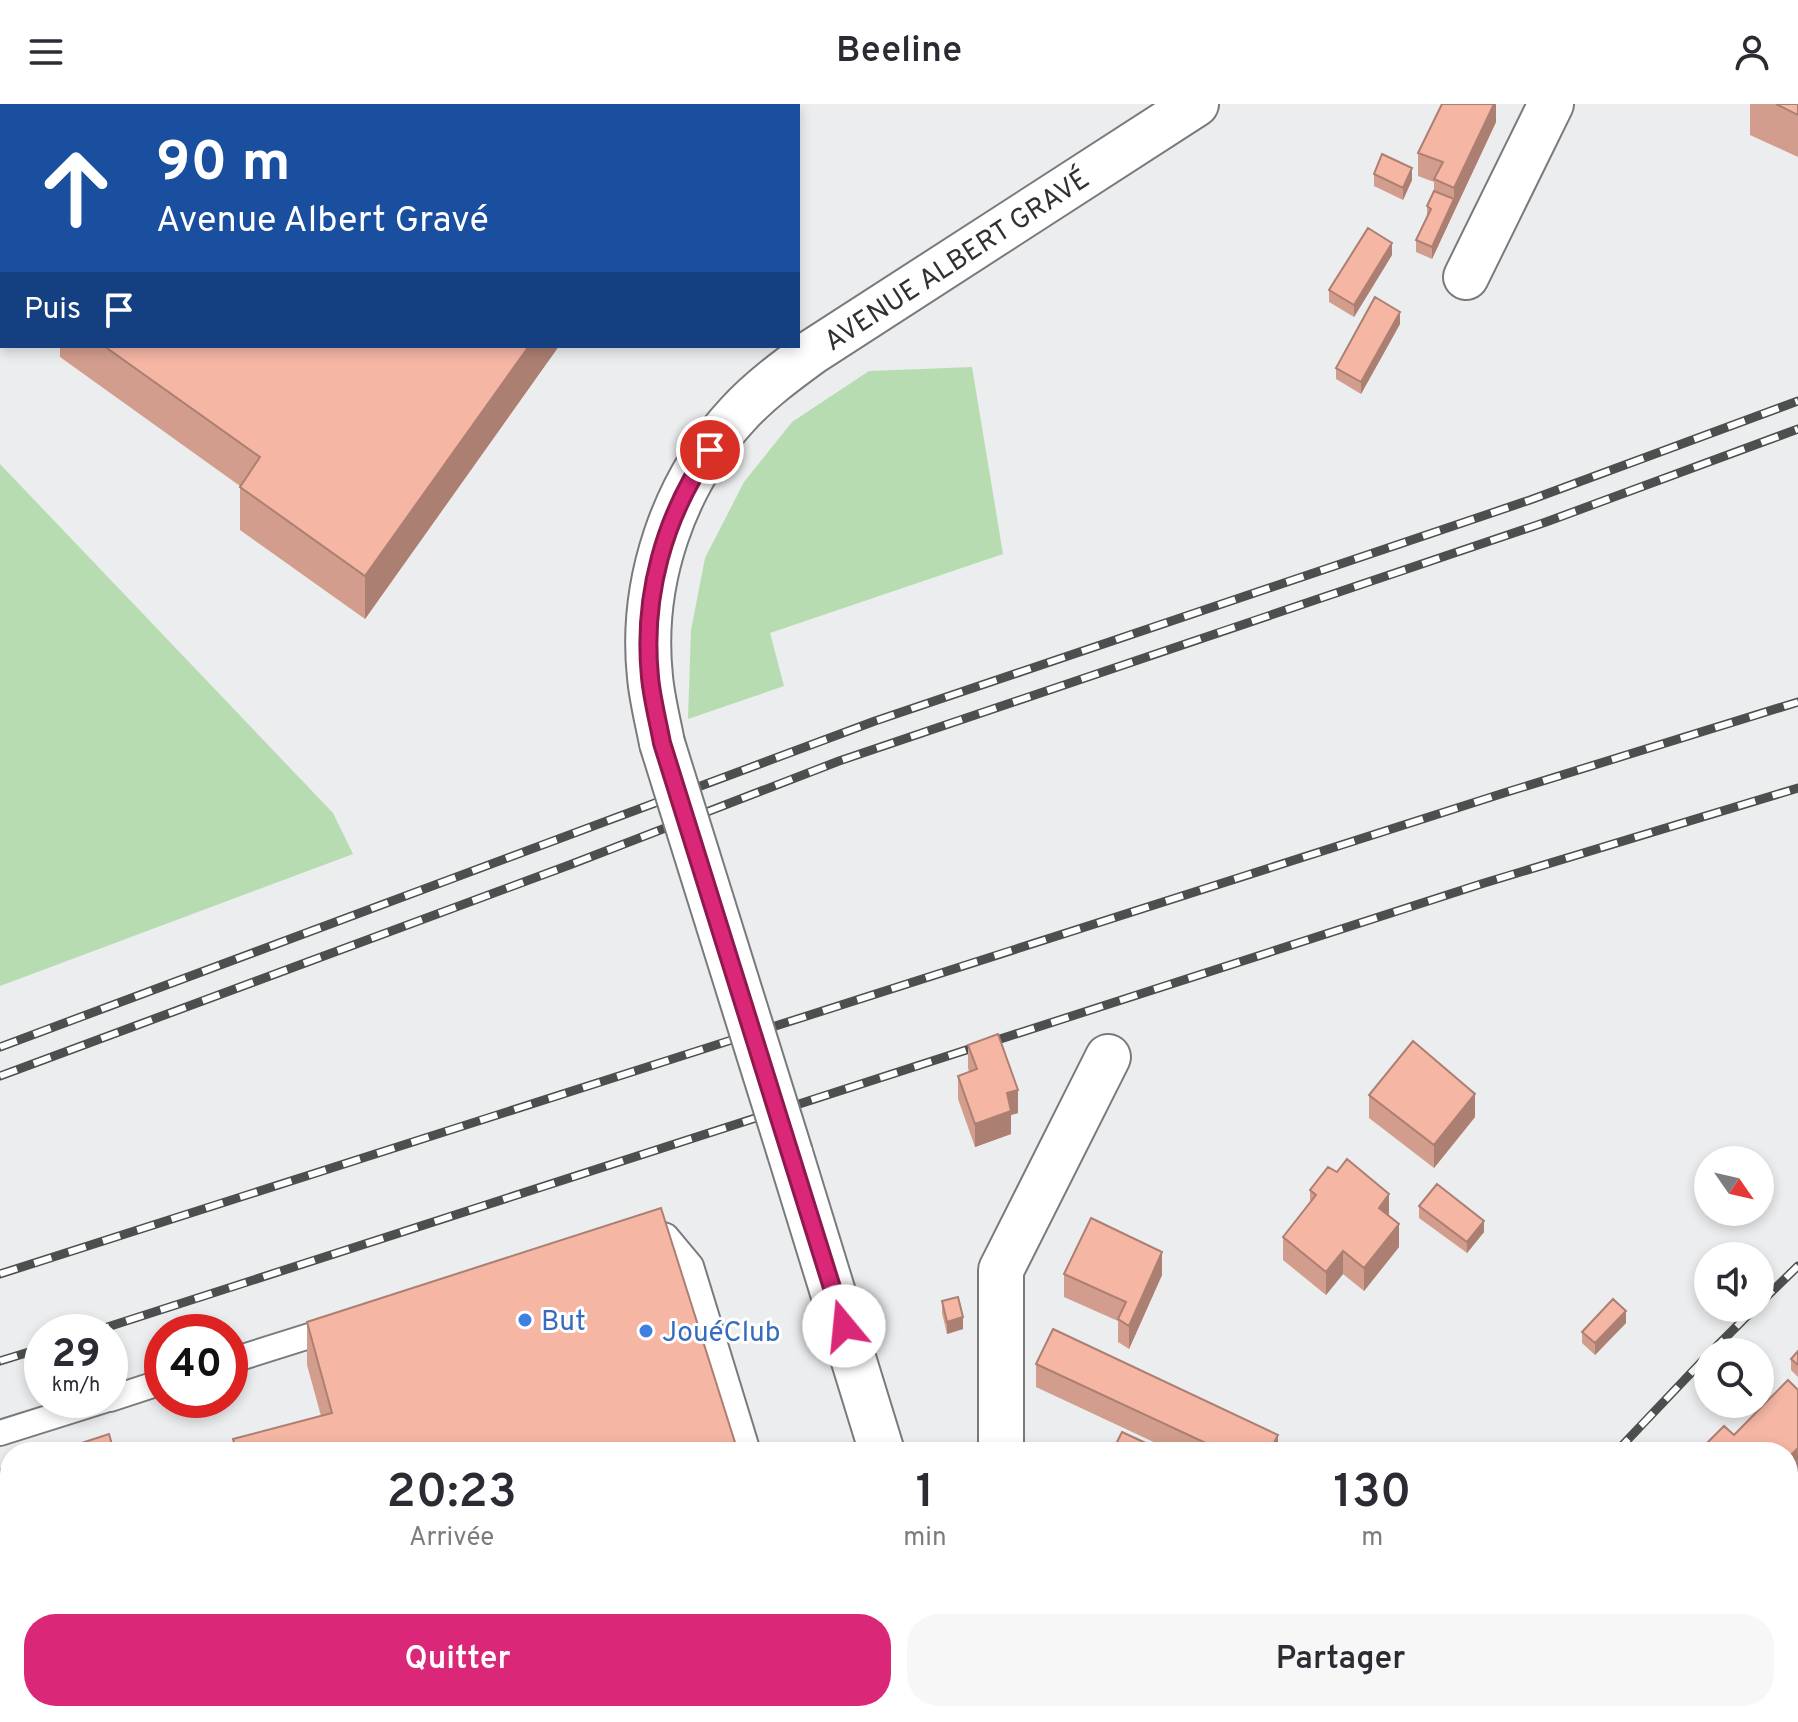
<!DOCTYPE html>
<html lang="fr">
<meta charset="utf-8">
<style>
:root{--surface:#fff;--page:#f7f7f7;--text:#2b2b33;--muted:#7c7c81;--accent:#db2777}
body{margin:0;font-family:Overpass,sans-serif;background:var(--page);color:var(--text);height:100vh;display:flex;flex-direction:column;font-size:30px;white-space:nowrap}
*{box-sizing:border-box;margin:0}
p{font-size:26px;color:var(--muted)}
.icon{flex:none;width:44px;height:44px;fill:none;stroke:currentColor;stroke-width:2;stroke-linecap:round;stroke-linejoin:round}
.map{position:relative;flex:1;overflow:hidden}
.drawer{position:absolute;left:0px;top:1338px;width:1798px;height:280px;display:flex;flex-direction:column;background:var(--surface);border-radius:32px 32px 0 0;box-shadow:0 4px 12px #0003}
.drawer>*{flex:none}
.hud{position:absolute;left:0px;top:0px;width:800px;height:244px;box-shadow:0 4px 12px #0003;background:#1a4fa0;color:#fff;overflow:hidden}
.needle{width:52px;rotate:124deg}
.tools{position:absolute;left:1694px;top:1042px;display:grid;gap:16px}
.tools a{display:grid;place-items:center;width:80px;height:80px;border-radius:50%;background:var(--surface);box-shadow:0 4px 12px #0003;font-size:40px}
.speed{position:absolute;left:24px;top:1210px;display:flex;gap:16px;font-size:40px;font-weight:700;text-align:center}
.speed>*{display:grid;place-content:center;width:104px;height:104px;border-radius:50%;background:var(--surface);box-shadow:0 4px 12px #0003;line-height:1}
.speed small{font-size:20px;font-weight:400}
.speed .limit{border:12px solid #d22;background:#fff;color:#111}
.pin{position:absolute;display:grid;place-items:center;width:68px;height:68px;color:#fff;margin:-34px;border:4px solid #fff;border-radius:50%;box-shadow:0 2px 8px #0007}
.me{position:absolute;width:88px;margin:-44px;rotate:343deg;stroke-linejoin:round;filter:drop-shadow(0 0 6px #0008)}
.turn{display:flex;align-items:center;gap:28px;height:168px;padding:0 24px;font-size:36px}
.turn .icon{width:104px;height:104px;stroke-width:2.5}
.turn b{display:block;font-size:56px;line-height:68px}
.then{display:flex;align-items:center;height:76px;padding:0 24px;background:#0003;gap:16px;font-size:30px}
.eta{display:flex;justify-content:space-evenly;align-items:center;height:136px;text-align:center}
.eta b{font-size:48px;font-weight:600;line-height:56px}
.cta{display:flex;gap:16px;margin-top:auto;padding:16px 24px}
.cta a{flex:1;height:92px;border-radius:32px;background:var(--accent);color:#fff;font-size:32px;font-weight:600;line-height:92px;text-align:center}
.cta a+a{background:var(--page);color:var(--text)}
header{display:flex;justify-content:space-between;align-items:center;height:104px;padding:0 24px;background:var(--surface);font-size:36px;font-weight:600}
.map>svg:first-child{display:block}
.green{fill:#b8dcb1}
.lines{fill:none;stroke-linecap:round;stroke-linejoin:round}
.lane-casing{stroke:#797a7b;stroke-width:28}
.street-casing{stroke:#797a7b;stroke-width:48}
.secondary-casing{stroke:#797a7b;stroke-width:48}
.lane{stroke:#fff;stroke-width:24}
.street{stroke:#fff;stroke-width:44}
.secondary{stroke:#fff;stroke-width:44}
.rail-casing{stroke:#4d4e4e;stroke-width:9}
.rail{stroke:#fff;stroke-width:6;stroke-dasharray:18;stroke-linecap:butt}
.secondary-bridge-casing{stroke:#797a7b;stroke-width:48;stroke-linecap:butt}
.secondary-bridge{stroke:#fff;stroke-width:44}
.wall{fill:#d39d8d}
.shaded-wall{fill:#ac7f73}
.building{fill:#f5b6a4;stroke:#ac7f73;stroke-width:2}
.route-casing{stroke:#8e194d;stroke-width:20}
.route{stroke:#db2777;stroke-width:14}
.shop-dot{fill:#3f7fe0;stroke:#fff;stroke-width:3}
.labels{text-anchor:middle;stroke-width:6;stroke-linejoin:round;paint-order:stroke}
.street-label{font-size:28px;fill:#303131;stroke:#fff}
.shop-label{font-size:28px;fill:#366cbe;stroke:#fff;text-anchor:start}
</style>
<header><svg class="icon" aria-label="menu" viewBox="0 0 24 24"><path d="M4 6h16M4 12h16M4 18h16"/></svg>Beeline<svg class="icon" aria-label="person" viewBox="0 0 24 24"><circle cx="12" cy="8" r="4"/><path d="M4 21q1-7 8-7t8 7"/></svg></header>
<div class="map">
<svg width="1798" height="1618" viewBox="0 0 1798 1618">
<rect width="100%" height="100%" fill="#ebedee"/>
<!-- green -->
<path class="green" d="M972,263L1003,450L770,529L784,582L688,615L691,526L705,454L744,378L792,318L869,267Z
M0,360L333,709L353,750L0,882Z"/>
<g class="lines">
<defs>
<path id="lane" d="M648,1126L666,1132L691,1162L748,1348
M230,1257L338,1223
M110,1295L162,1278
M0,1329L105,1296"/>
<path id="street" d="M1466,173L1551,0
M1001,1348V1166L1108,953
M1788,1442L1798,1432
M1685,1608L1701,1618
M951,1618L957,1608
M1629,1618L1637,1608"/>
<path id="secondary" d="M662,639C658,618 652,595 650,573C640,479 673,380 738,310C760,286 786,267 812,248L1196,0
M790,1049L882,1348
M830,1618L835,1608"/>
</defs>
<!-- lane casing -->
<use href="#lane" class="lane-casing"/>
<!-- street casing -->
<use href="#street" class="street-casing"/>
<!-- secondary casing -->
<use href="#secondary" class="secondary-casing"/>
<!-- lane -->
<use href="#lane" class="lane"/>
<!-- street -->
<use href="#street" class="street"/>
<!-- secondary -->
<use href="#secondary" class="secondary"/>
<defs>
<path id="rail" d="M0,943L875,617L1530,396L1798,297
M0,972L572,760L839,657L1546,418L1798,325
M0,1170L1507,688L1798,598
M1760,1199L1798,1162
M92,1228L1481,780L1798,684
M1711,1248L1755,1204
M0,1257L42,1244
M1616,1348L1708,1251
M1378,1618L1386,1608"/>
</defs>
<!-- rail casing -->
<use href="#rail" class="rail-casing"/>
<!-- rail -->
<use href="#rail" class="rail"/>
<defs>
<path id="secondary-bridge" d="M662,639L790,1049"/>
</defs>
<!-- secondary-bridge casing -->
<use href="#secondary-bridge" class="secondary-bridge-casing"/>
<!-- secondary-bridge -->
<use href="#secondary-bridge" class="secondary-bridge"/>
</g>
<!-- wall -->
<path class="wall" d="M0,0L2,2V173L0,172Z
M1496,0V18L1432,155L1416,148V136L1427,114V102L1434,87V78L1418,72V49Z
M1750,0H1798V53L1750,31Z
M1374,70L1412,76L1403,96L1374,82Z
M1392,151L1354,213L1329,198V186Z
M1400,220L1361,290L1336,275V264Z
M60,242H559L365,515L240,426V382L60,253Z
M968,941L1018,1009L1011,1011V1030L975,1043L958,995V972L969,968L968,964Z
M1369,991L1475,1013L1434,1064L1369,1014Z
M1310,1086L1389,1112L1399,1143L1364,1187L1343,1170L1326,1191L1283,1156V1133L1310,1099Z
M1419,1102L1484,1128L1467,1149L1419,1114Z
M1064,1170L1162,1171L1129,1245L1118,1238V1217L1064,1193Z
M942,1197L963,1225L947,1230L942,1209Z
M307,1218L738,1348H233V1335L321,1312L307,1261Z
M1626,1219L1595,1251L1582,1239V1228Z
M1798,1247V1273L1791,1266V1255Z
M1036,1260L1278,1348H1175L1036,1283Z
M1788,1501L1798,1506V1593L1788,1587Z
M10,1608H543L510,1618H0Z"/>
<!-- shaded-wall -->
<path class="shaded-wall" d="M1494,0H1496V18L1432,155V143L1454,95V84Z
M1412,64V76L1403,96V84Z
M1392,139V151L1354,213V201Z
M1400,208V220L1361,290V278Z
M529,242H559L365,515V472Z
M1018,986V1009L1011,1011V1030L975,1043V1020L1007,989Z
M1475,990V1013L1434,1064V1041Z
M1389,1090V1113L1379,1104Z
M1484,1117V1128L1467,1149V1138Z
M1399,1120V1143L1364,1187V1164Z
M1343,1147V1170L1326,1191V1168Z
M1162,1148V1171L1129,1245V1222Z
M1626,1207V1219L1595,1251V1239Z
M963,1213V1225L947,1230V1218Z
M1278,1331V1348H1269Z
M1798,1344V1367L1788,1377V1354Z
M262,1608H313V1618H232Z
M345,1608H451V1618H323V1615Z
M505,1608H543L510,1618H472Z
M1139,1608H1150L1145,1618H1134Z"/>
<!-- building -->
<path class="building" d="M0,0H298L301,2H2V130L0,129Z
M1442,0H1494L1454,84L1434,75L1443,58L1418,49Z
M1776,0H1798V11Z
M1382,50L1412,64L1403,84L1374,70Z
M1434,87L1454,95L1432,143L1416,136L1431,105L1427,102Z
M1368,124L1392,139L1354,201L1329,186Z
M1375,193L1400,208L1361,278L1336,264Z
M104,242H529L365,472L240,383L260,353Z
M998,930L1018,986L1007,989L1011,1007L975,1020L958,972L977,965L968,941Z
M1413,937L1475,990L1434,1041L1369,991Z
M1347,1055L1389,1090L1379,1104L1399,1120L1364,1164L1343,1147L1326,1168L1283,1133L1316,1091L1310,1086L1328,1063L1337,1068Z
M1437,1080L1484,1117L1467,1138L1419,1102Z
M661,1104L738,1348H237L233,1335L332,1309L307,1218Z
M1091,1114L1162,1148L1129,1222L1118,1215L1126,1198L1064,1170Z
M958,1193L963,1213L947,1218L942,1197Z
M1613,1195L1626,1207L1595,1239L1582,1228Z
M1053,1225L1278,1331L1269,1348H1225L1036,1260Z
M1798,1247V1261L1791,1255Z
M1788,1276L1798,1286V1344L1788,1354V1348H1698L1724,1322L1734,1331Z
M1122,1328L1165,1348H1112Z
M109,1330L114,1348H54Z
M10,1362V1521L0,1486V1365Z
M0,1486L10,1521V1608H35L38,1618H0Z
M1788,1501L1798,1506V1570L1788,1564Z
M35,1608H262L232,1618H38Z
M320,1608H345L323,1615Z
M451,1608H505L472,1618H454Z
M1067,1608H1071L1068,1618H1062Z
M1071,1608H1139L1134,1618H1074L1068,1615Z
M1473,1608H1533L1542,1614L1539,1618H1466Z
M1241,1609L1260,1618H1237Z"/>
<g class="lines">
<defs>
<path id="route" d="M710,346C664,413 642,492 650,573C652,595 658,617 662,639L844,1222"/>
</defs>
<!-- route casing -->
<use href="#route" class="route-casing"/>
<!-- route -->
<use href="#route" class="route"/>
</g>
<!-- markers -->
<g class="shop-dot">
<circle cx="525" cy="1216" r="8"/>
<circle cx="646" cy="1227" r="8"/>
</g>
<g class="labels">
<!-- street labels -->
<g class="street-label">
<text transform="translate(956 155) rotate(-33)" y="10">AVENUE ALBERT GRAVÉ</text>
</g>
<!-- shop labels -->
<g class="shop-label">
<text x="541" y="1226">But</text>
<text x="662" y="1237">JouéClub</text>
</g>
</g>
</svg>
<div class="tools">
<a><svg class="needle" viewBox="-14 -14 28 28"><path d="M0-13l5 13h-10z" fill="#e53935"/><path d="M0 13l5-13h-10z" fill="#7c7c81"/></svg></a>
<a><svg class="icon" aria-label="sound" viewBox="0 0 24 24"><path d="M4 9h4l5-4v14l-5-4H4zM17 9q2 3 0 6"/></svg></a>
<a><svg class="icon" aria-label="search" viewBox="0 0 24 24"><circle cx="10" cy="10" r="6"/><path d="M15 15l6 6"/></svg></a>
</div>
<div class="speed"><div>29<small>km/h</small></div><div class="limit">40</div></div>
<div class="pin" style="left:710px;top:346px;background:#d93025"><svg class="icon" aria-label="arrive" viewBox="0 0 24 24"><path d="M6 21V4h12l-3 4 3 4H6"/></svg></div>
<svg class="me" style="left:844px;top:1222px" viewBox="-20 -20 40 40"><circle r="19" fill="#fff"/><path d="M0-13L10 11 0 6-10 11z" fill="#db2777"/></svg>
<div class="hud">
<div class="turn"><svg class="icon" aria-label="ahead" viewBox="0 0 24 24"><path d="M12 20V5M6 11l6-6 6 6"/></svg><div><b>90 m</b>Avenue Albert Gravé</div></div>
<div class="then">Puis<svg class="icon" aria-label="arrive" viewBox="0 0 24 24"><path d="M6 21V4h12l-3 4 3 4H6"/></svg></div>
</div>
<section class="drawer">
<div class="eta">
<div><b>20:23</b><p>Arrivée</p></div>
<div><b>1</b><p>min</p></div>
<div><b>130</b><p>m</p></div>
</div>
<div class="cta"><a>Quitter</a><a>Partager</a></div>
</section>
</div>
